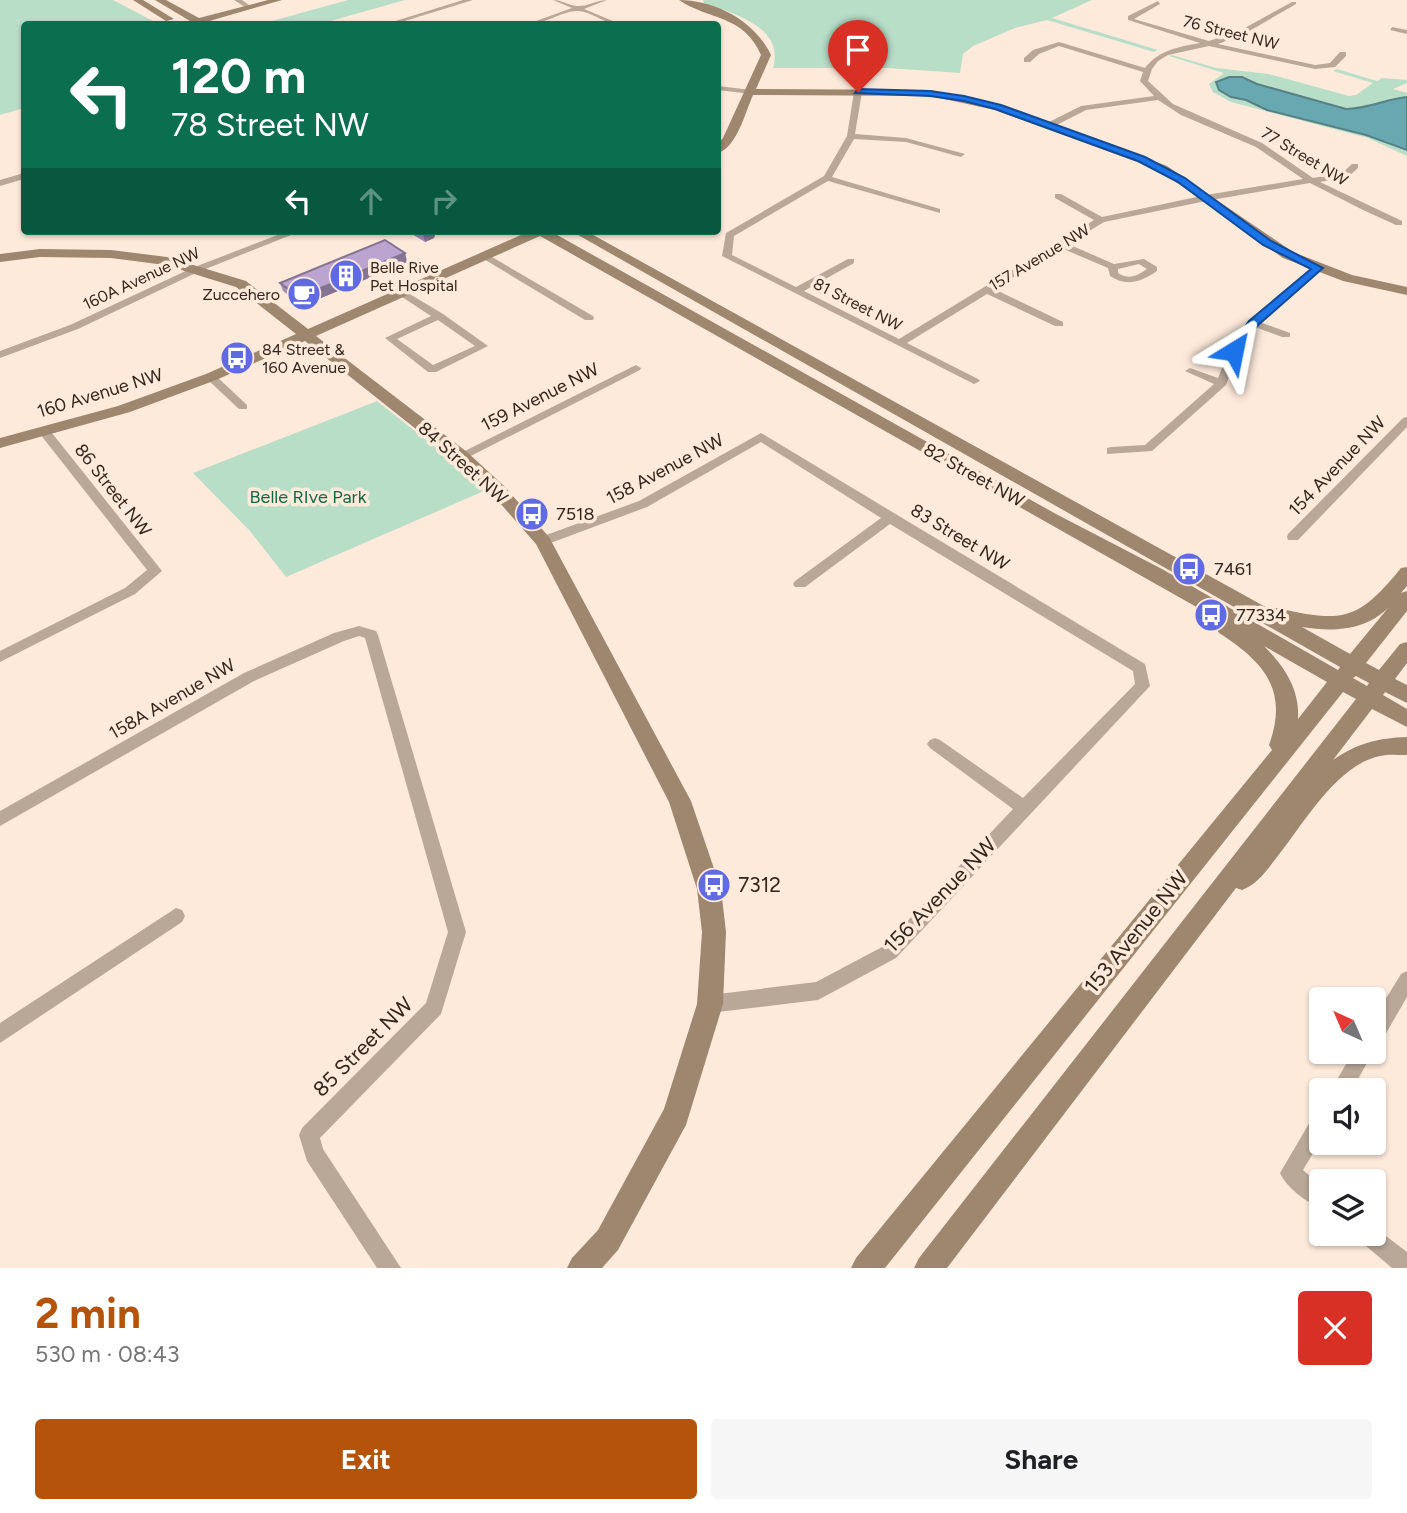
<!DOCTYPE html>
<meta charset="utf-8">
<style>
:root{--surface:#fff;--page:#f6f6f6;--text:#202124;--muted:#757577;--accent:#b45309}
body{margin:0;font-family:Figtree,sans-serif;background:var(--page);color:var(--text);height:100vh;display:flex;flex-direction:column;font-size:26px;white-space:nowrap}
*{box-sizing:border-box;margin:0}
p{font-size:23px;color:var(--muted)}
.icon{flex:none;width:38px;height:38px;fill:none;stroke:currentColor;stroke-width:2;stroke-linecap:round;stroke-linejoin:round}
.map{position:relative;height:1268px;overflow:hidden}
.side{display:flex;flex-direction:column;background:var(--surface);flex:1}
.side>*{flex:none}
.guide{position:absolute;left:21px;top:21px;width:700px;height:214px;border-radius:7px;box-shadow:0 2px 5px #0004;background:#0b6e4f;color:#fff;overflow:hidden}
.needle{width:46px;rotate:316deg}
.fabs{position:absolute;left:1309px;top:987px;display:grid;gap:14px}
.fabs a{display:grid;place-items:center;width:77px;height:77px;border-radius:7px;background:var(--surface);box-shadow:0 2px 5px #0004;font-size:35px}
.pin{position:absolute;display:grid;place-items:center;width:60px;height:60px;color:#fff;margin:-72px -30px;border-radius:50% 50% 50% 0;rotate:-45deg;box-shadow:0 0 7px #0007}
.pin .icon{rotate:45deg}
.me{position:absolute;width:77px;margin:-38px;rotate:35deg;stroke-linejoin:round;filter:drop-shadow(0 0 5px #0008)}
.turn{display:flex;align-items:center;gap:24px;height:147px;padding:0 35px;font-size:32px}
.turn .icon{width:91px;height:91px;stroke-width:2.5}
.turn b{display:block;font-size:49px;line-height:60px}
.lanes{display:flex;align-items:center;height:66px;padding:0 35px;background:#0003;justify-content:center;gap:35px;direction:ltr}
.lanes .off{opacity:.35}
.round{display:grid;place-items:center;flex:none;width:74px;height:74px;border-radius:7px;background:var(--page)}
.summary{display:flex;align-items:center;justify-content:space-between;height:119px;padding:0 35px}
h1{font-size:42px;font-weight:700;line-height:52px;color:var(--accent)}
.cta{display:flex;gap:14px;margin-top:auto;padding:14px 35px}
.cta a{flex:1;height:80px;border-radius:7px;background:var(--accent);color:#fff;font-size:28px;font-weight:700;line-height:80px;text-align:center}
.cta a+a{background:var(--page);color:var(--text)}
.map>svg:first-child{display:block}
.green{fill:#b8dec8}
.water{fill:#67a8b1;stroke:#578184;stroke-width:2}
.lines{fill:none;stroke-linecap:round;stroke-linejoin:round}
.street{fill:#b9a898;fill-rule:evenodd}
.secondary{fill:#9f866e;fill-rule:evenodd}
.wall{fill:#a28db3}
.shaded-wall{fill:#847392}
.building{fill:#bca4d0;stroke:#847392;stroke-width:2}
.route{fill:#1a73e8;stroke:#114b97;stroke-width:2}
.labels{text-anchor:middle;stroke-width:7;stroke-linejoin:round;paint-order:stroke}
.far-street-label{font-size:16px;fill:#31251c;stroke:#feeadb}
.far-poi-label{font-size:16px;fill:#31251c;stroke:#feeadb;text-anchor:start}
.street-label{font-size:18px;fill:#31251c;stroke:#feeadb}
.park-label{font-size:18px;fill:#136844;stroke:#feeadb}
.poi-label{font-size:18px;fill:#31251c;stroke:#feeadb;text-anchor:start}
.near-poi-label{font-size:21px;fill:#31251c;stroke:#feeadb;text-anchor:start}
.near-street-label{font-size:21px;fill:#31251c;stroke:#feeadb}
</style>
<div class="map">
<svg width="1407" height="1268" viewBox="0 0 1407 1268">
<rect width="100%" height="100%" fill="#feeadb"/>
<!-- green -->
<path class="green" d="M0,0H113L159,24H24V108L0,115Z
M348,0H405L320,24H261Z
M703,0H1092L1052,18L1158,50L1154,52L1047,20L1015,28L973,46L963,54L960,73L887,68H773C785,27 734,14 704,3Z
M1172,55L1216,68L1269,74L1349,96L1356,95L1373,83L1333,71L1337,69L1377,81L1382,78L1407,80V83L1393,89L1407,93V156L1368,138L1231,102L1213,92L1209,84L1224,73L1169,56Z
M377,401L449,458L484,491L286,577L250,531L193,473Z"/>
<!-- water -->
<path class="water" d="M1229,77H1242L1257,84L1346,109C1368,109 1386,99 1407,97V150L1366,135L1267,110L1246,100L1231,97L1219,90L1216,82Z"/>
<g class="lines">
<!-- street -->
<path class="street" d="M234,0H242L253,8L248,9Z
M463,0H473L395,24H386Z
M553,0C562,0 568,5 577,6C586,7 597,0 607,0L584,9L620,24C605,25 592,11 577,11C563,11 545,24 528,24L572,8Z
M1158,1L1160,4L1134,19L1209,41L1241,30L1292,2H1296V4L1246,33L1218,44L1315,65L1330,63L1340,52H1346V56L1335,67L1315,69L1209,46L1168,55L1158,61L1152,69L1148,81L1173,104L1262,143L1313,178L1342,173L1352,164H1358V168L1348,177L1320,182L1402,221V225H1396L1363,210L1310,183L1206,201L1104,222L1068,244L1114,264L1144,259L1157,267V271C1141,282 1127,287 1110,276L1108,268L1061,248L994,289L1063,322V326H1055L987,294L907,343L978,379L980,381L974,384L722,256L726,233L824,176L847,136L854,92L858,90L862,92L855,134L906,138L965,154L961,157L906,142L854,139L832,177L940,209V213L828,181L734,236L732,255L796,287L848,259H854V263L804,291L899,339L1094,220L1055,198V194H1061L1102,217L1206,195L1303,179L1256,147L1181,115L1158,100L1086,110L1053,127H1047V123L1081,106L1154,96L1140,81L1143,72L1059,46L1039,54L1030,62H1024V58L1033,50L1059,42L1145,68C1159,50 1178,47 1200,43L1128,20V16ZM1139,264L1147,269C1137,276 1129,280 1118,273V269Z
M1392,27L1407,30V34L1390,30Z
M718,86L751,90L755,92L751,94L718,90Z
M24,173V179L0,186V180Z
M288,231H301L198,272L78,329L0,358V351L70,325L192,268Z
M485,253L593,316L594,318L593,320H585L482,258V254Z
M1315,266L1323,268L1260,322L1290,333V337H1282L1255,327L1239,351L1226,385L1152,451L1107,454V448L1111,447L1145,445L1214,384L1185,371L1190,368L1218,378L1229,351L1249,321Z
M403,290L443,314L488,346L436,372H428L385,338L431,316L399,295L398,293ZM438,320L475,346L433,365L397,339Z
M636,365L641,368L640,370L465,459H457L455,456Z
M211,374L215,375L247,405V409H239L207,379V375Z
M1407,417V427L1298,540H1288L1287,537L1288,534L1403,418Z
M44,427L48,428L162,571L135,594L0,662V651L125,588L147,570L40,434V428Z
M761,433L1145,664L1150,686L896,958L818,1000L710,1013L704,1010L701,1004L704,998L710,995L816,982L884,946L1013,809L930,748L927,744L930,740L935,738L940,740L1023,798L1135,684L1133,671L890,524L805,587H795L793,584L795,581L881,518L761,442L647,507L548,544L543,545L537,541L538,538L639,501Z
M359,626L376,631L378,635L466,932L441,1014L320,1138L323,1149L401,1268H377L307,1161L299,1135L302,1128L426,1003L448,932L365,638L359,636L344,641L254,681L0,826V811L244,673L334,633Z
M176,908L182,910L185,916L182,922L0,1043V1023Z
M1407,971V997L1381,1042L1374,1044V1018L1401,974Z
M1353,1052H1373L1352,1090H1331Z
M1321,1112V1140L1303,1170L1321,1185V1208C1307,1203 1286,1187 1280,1173L1314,1115Z
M1374,1227L1407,1252V1268H1392L1360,1241L1357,1234H1374Z"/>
<!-- secondary -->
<path class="secondary" d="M133,0H143L174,19L166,21Z
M155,0H166L199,18L268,0H282L206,22L207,24H184L190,21Z
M679,0C715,0 755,21 771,55L756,89L930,90L1002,105L1167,166L1293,252L1352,275L1407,287V295L1343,281L1283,258L1159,170L995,110L930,96L753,95C745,113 737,147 718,153V144L723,138L761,55C743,14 710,21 679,0Z
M530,231H550L1056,514L1162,569L1338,670L1340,667L571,231H586L1271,610L1277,608C1343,623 1358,621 1401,568L1407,567V586L1401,593L1407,591V611L1366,663L1379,670L1400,644L1407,642V663L1395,679L1407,685V703L1385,692L1383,695L1407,709V727L1372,709L1333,760C1357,743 1379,738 1407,737V755C1398,755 1388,754 1380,756C1336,765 1303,825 1277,857C1267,870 1257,885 1242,890L1236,888L947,1268H914L919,1258L1356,699L1343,692L885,1268H851L856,1258L1272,750L1269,745C1289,690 1264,662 1219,633L1216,628L1223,622L540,236L316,336L467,452L504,486L549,537L691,801L721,889L726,932L723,1004L686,1125L618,1250L602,1268H567L572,1258L598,1230L664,1109L697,1004L702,932L697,889L669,802L536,544L492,494L455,460L305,341L216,380L130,412L0,448V438L118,406L206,374L296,334L236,287L165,265L111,258L40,257L0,262V254L40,249L111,250L167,257L246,281L308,329ZM1388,608L1350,654L1302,627C1333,632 1364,631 1388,608ZM1264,646L1327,682L1298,719C1300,689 1284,666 1264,646ZM1356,676L1369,683L1367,686L1353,678Z"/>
</g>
<!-- wall -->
<path class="wall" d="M407,231H461V235H435L434,238L425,242Z
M405,253L407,262L302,306L283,291L280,283Z"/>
<!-- shaded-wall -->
<path class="shaded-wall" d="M422,231H434L435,235L434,238L425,242Z
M405,253L407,262L302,306L299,297Z"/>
<!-- building -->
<path class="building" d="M385,240L405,253L299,297L280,283Z"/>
<!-- route -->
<path class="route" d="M858,89L930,91L964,96L1001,105L1145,157L1185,178L1271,241L1323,268L1257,326L1238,354H1230L1228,351L1249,321L1311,269L1263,245L1178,182L1138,161L995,109L964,101L930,96L855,93Z"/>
<!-- icons -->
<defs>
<symbol id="building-disc" viewBox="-11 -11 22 22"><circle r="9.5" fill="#606be3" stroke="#feeadb"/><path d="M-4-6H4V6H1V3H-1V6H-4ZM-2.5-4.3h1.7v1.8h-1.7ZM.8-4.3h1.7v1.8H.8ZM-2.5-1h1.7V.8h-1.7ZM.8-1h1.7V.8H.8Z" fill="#fff"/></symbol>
<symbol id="cafe-disc" viewBox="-11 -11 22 22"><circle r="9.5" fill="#606be3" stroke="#feeadb"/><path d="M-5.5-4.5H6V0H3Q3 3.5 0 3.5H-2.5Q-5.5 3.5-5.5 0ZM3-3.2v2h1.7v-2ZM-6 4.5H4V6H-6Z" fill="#fff"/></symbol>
<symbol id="bus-disc" viewBox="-11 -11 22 22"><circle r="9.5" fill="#606be3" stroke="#feeadb"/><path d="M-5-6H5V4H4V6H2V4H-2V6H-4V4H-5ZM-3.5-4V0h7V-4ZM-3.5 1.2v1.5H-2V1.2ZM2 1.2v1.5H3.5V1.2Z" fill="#fff"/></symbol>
</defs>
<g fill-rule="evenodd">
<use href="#building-disc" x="327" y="257" width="38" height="38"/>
<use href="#cafe-disc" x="285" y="275" width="38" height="38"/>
<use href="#bus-disc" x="218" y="339" width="38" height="38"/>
<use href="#bus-disc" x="513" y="495" width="38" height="38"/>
<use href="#bus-disc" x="1170" y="550" width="38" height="38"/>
<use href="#bus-disc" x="1192" y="596" width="38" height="38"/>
<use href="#bus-disc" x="695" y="866" width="38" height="38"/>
</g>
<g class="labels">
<!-- far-street labels -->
<g class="far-street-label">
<text transform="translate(1231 32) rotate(14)" y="6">76 Street NW</text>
<text transform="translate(1305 156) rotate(31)" y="6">77 Street NW</text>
<text transform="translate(1039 257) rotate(-31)" y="6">157 Avenue NW</text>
<text transform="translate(141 278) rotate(-25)" y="6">160A Avenue NW</text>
<text transform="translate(858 304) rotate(27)" y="6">81 Street NW</text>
</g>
<!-- far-poi labels -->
<g class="far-poi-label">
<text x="370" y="273">Belle Rive<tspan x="370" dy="18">Pet Hospital</tspan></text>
<text x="280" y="300" text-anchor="end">Zuccehero</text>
<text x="262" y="355">84 Street &amp;<tspan x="262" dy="18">160 Avenue</tspan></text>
</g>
<!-- street labels -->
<g class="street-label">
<text transform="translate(100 393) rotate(-17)" y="6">160 Avenue NW</text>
<text transform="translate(540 397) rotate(-27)" y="6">159 Avenue NW</text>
<text transform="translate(463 463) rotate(42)" y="6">84 Street NW</text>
<text transform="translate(1337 466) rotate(-46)" y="6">154 Avenue NW</text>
<text transform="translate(665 469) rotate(-28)" y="6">158 Avenue NW</text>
<text transform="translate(974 475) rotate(29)" y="6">82 Street NW</text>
<text transform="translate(113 490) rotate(52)" y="6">86 Street NW</text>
<text transform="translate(960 537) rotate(31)" y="6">83 Street NW</text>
<text transform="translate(172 699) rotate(-30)" y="6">158A Avenue NW</text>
</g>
<!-- park labels -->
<g class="park-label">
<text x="308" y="503">Belle RIve Park</text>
</g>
<!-- poi labels -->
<g class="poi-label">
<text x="556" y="520">7518</text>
<text x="1214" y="575">7461</text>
<text x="1236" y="621">77334</text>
</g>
<!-- near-poi labels -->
<g class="near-poi-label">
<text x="738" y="892">7312</text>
</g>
<!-- near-street labels -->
<g class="near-street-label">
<text transform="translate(940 895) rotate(-46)" y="7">156 Avenue NW</text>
<text transform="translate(1136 932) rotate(-51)" y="7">153 Avenue NW</text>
<text transform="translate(363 1047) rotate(-45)" y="7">85 Street NW</text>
</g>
</g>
</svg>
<div class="fabs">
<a><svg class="needle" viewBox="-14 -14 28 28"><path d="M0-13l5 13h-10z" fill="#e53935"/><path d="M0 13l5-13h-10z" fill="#757577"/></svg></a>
<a><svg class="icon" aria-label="sound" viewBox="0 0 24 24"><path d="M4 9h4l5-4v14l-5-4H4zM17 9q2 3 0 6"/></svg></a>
<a><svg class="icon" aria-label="layers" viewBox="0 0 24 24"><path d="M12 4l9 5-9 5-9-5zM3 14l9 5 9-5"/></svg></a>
</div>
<div class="pin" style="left:858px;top:92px;background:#d93025"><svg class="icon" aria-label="arrive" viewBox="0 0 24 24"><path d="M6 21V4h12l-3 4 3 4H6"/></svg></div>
<svg class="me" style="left:1234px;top:351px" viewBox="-20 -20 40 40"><path d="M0-17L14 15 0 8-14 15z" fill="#1a73e8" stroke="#fff" stroke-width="4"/></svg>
<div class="guide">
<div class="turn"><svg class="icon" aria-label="left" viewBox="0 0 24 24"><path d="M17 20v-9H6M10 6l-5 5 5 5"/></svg><div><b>120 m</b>78 Street NW</div></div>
<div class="lanes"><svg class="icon" aria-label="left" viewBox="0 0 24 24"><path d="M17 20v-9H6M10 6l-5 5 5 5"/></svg><svg class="icon off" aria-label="ahead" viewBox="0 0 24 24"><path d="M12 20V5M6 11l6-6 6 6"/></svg><svg class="icon off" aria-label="right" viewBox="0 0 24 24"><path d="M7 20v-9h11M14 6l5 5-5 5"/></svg></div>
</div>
</div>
<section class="side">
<div class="summary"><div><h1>2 min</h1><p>530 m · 08:43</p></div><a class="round" style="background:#d93025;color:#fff"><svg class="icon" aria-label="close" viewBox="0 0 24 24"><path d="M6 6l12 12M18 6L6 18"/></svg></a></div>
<div class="cta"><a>Exit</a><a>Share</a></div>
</section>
